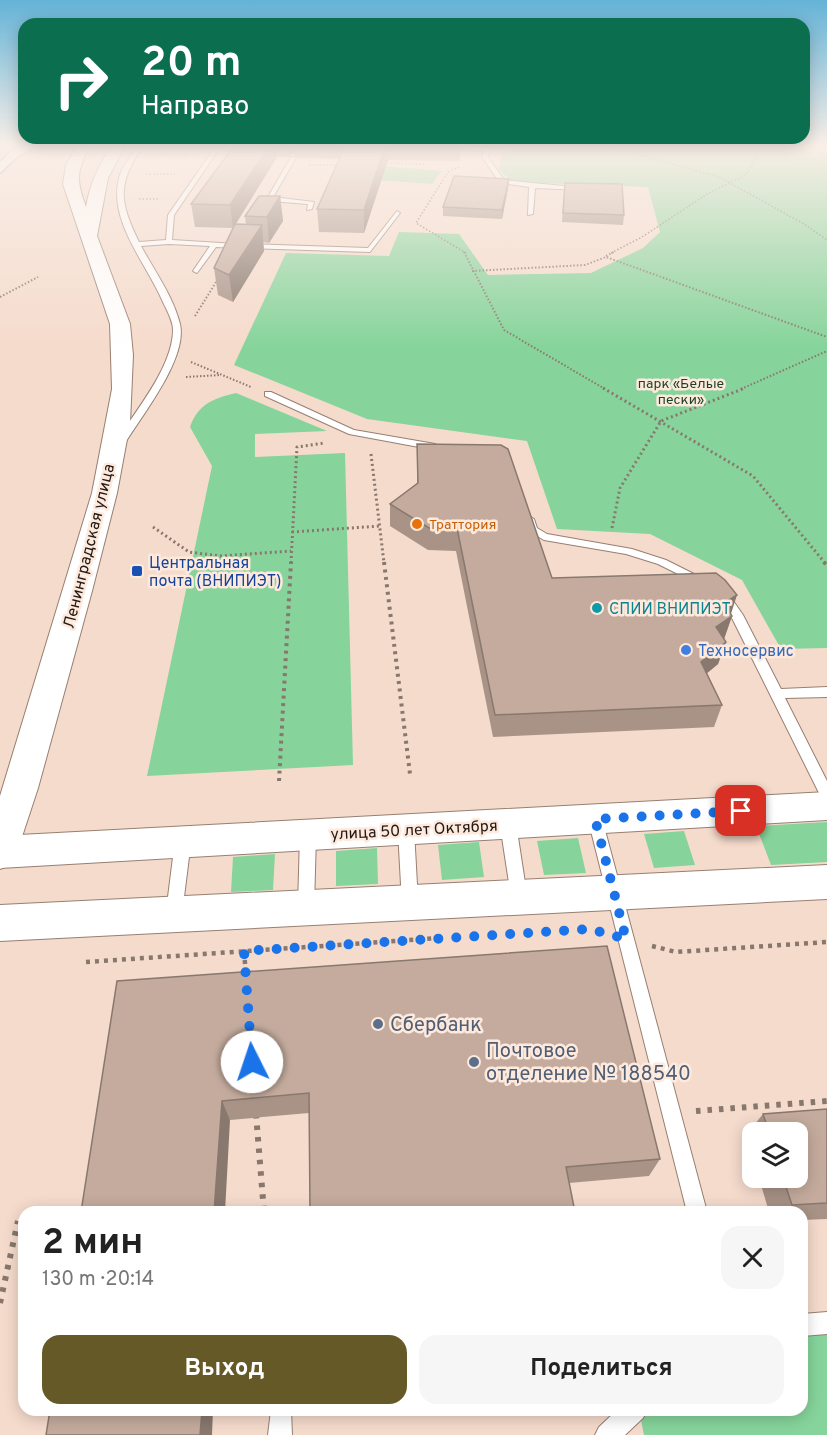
<!DOCTYPE html>
<html lang="ru">
<meta charset="utf-8">
<style>
:root{--surface:#fff;--page:#f6f6f6;--text:#222;--muted:#767676;--accent:#655a27}
body{margin:0;font-family:Overpass,sans-serif;background:var(--page);color:var(--text);height:100vh;display:flex;flex-direction:column;font-size:22px;white-space:nowrap}
*{box-sizing:border-box;margin:0}
p{font-size:20px;color:var(--muted)}
.icon{flex:none;width:33px;height:33px;fill:none;stroke:currentColor;stroke-width:2;stroke-linecap:round;stroke-linejoin:round}
.map{position:relative;flex:1;overflow:hidden}
.drawer{position:absolute;left:18px;top:1206px;width:790px;height:210px;display:flex;flex-direction:column;background:var(--surface);border-radius:18px;box-shadow:0 3px 15px #0003}
.drawer>*{flex:none}
.banner{position:absolute;left:18px;top:18px;width:792px;height:126px;border-radius:18px;box-shadow:0 3px 15px #0003;background:#0b6e4f;color:#fff;overflow:hidden}
.fabs{position:absolute;left:742px;top:1122px;display:grid;gap:12px}
.fabs a{display:grid;place-items:center;width:66px;height:66px;border-radius:12px;background:var(--surface);box-shadow:0 3px 15px #0003;font-size:30px}
.pin{position:absolute;display:grid;place-items:center;width:51px;height:51px;color:#fff;margin:-26px;border-radius:12px;box-shadow:0 3px 9px #0006}
.me{position:absolute;width:66px;margin:-33px;rotate:356deg;stroke-linejoin:round;filter:drop-shadow(0 0 4px #0008)}
.turn{display:flex;align-items:center;gap:21px;height:126px;padding:0 24px;font-size:27px}
.turn .icon{width:78px;height:78px;stroke-width:2.5}
.turn b{display:block;font-size:42px;line-height:51px}
.round{display:grid;place-items:center;flex:none;width:63px;height:63px;border-radius:18px;background:var(--page)}
.headline{display:flex;align-items:center;justify-content:space-between;height:102px;padding:0 24px}
h1{font-size:36px;font-weight:700;line-height:45px}
.primary-button{display:flex;gap:12px;margin-top:auto;padding:12px 24px}
.primary-button a{flex:1;height:69px;border-radius:18px;background:var(--accent);color:#fff;font-size:24px;font-weight:700;line-height:69px;text-align:center}
.primary-button a+a{background:var(--page);color:var(--text)}
.map>svg:first-child{display:block}
.green{fill:#86d49b}
.lines{fill:none;stroke-linecap:round;stroke-linejoin:round}
.service-casing{stroke:#977f72;stroke-width:2}
.minor-casing{stroke:#977f72;stroke-width:3}
.tertiary-casing{stroke:#977f72;stroke-width:2}
.secondary-casing{stroke:#977f72;stroke-width:2}
.path-far5{stroke:#88776d;stroke-width:1.5;stroke-dasharray:1.5 2;stroke-linecap:butt}
.path-far4{stroke:#88776d;stroke-width:2;stroke-dasharray:1.5 2;stroke-linecap:butt}
.path-far3{stroke:#88776d;stroke-width:3;stroke-dasharray:2 3;stroke-linecap:butt}
.path-far2{stroke:#88776d;stroke-width:4;stroke-dasharray:3 4.5;stroke-linecap:butt}
.path-far1{stroke:#88776d;stroke-width:4.5;stroke-dasharray:4 5;stroke-linecap:butt}
.path{stroke:#88776d;stroke-width:6;stroke-dasharray:4.5 7;stroke-linecap:butt}
.service{fill:#fff;fill-rule:evenodd}
.minor{fill:#fff;fill-rule:evenodd}
.tertiary{fill:#fff;fill-rule:evenodd}
.secondary{fill:#fff;fill-rule:evenodd}
.wall{fill:#a99387}
.shaded-wall{fill:#89786e}
.building{fill:#c4ab9d;stroke:#89786e;stroke-width:1.5}
.route{stroke:#1a73e8;stroke-width:10;stroke-dasharray:0 18}
.food-dot{fill:#e8710a;stroke:#fee9dd;stroke-width:2}
.transit-dot{fill:#1a4fb4;stroke:#fee9dd;stroke-width:2}
.culture-dot{fill:#0f9aa8;stroke:#fee9dd;stroke-width:2}
.shop-dot{fill:#3f7fe0;stroke:#fee9dd;stroke-width:2}
.service-dot{fill:#5c6f8a;stroke:#fee9dd;stroke-width:2}
.labels{text-anchor:middle;stroke-width:5;stroke-linejoin:round;paint-order:stroke}
.far-park-label{font-size:14px;fill:#193f25;stroke:#fee9dd}
.far-food-label{font-size:14px;fill:#c56008;stroke:#fee9dd;text-anchor:start}
.street-label{font-size:16px;fill:#221914;stroke:#fee9dd}
.transit-label{font-size:16px;fill:#164399;stroke:#fee9dd;text-anchor:start}
.culture-label{font-size:16px;fill:#0d838f;stroke:#fee9dd;text-anchor:start}
.shop-label{font-size:16px;fill:#366cbe;stroke:#fee9dd;text-anchor:start}
.near-service-label{font-size:20px;fill:#4e5e75;stroke:#fee9dd;text-anchor:start}
</style>
<div class="map">
<svg width="827" height="1435" viewBox="0 0 827 1435">
<rect width="100%" height="100%" fill="#f5dbcc"/>
<!-- green -->
<path class="green" d="M523,146H827V648L781,649L742,580L650,534L557,529L527,441L367,419L234,365L286,253L389,256L399,232L459,234L488,275L591,273L643,248L660,232L648,187L513,182L499,170L501,154Z
M370,165L442,171L432,184L362,179Z
M236,393L327,431L255,434V457L345,453L353,765L147,776L212,466L190,427C198,404 214,398 236,393Z
M827,822V862L771,865L756,826Z
M684,831L695,865L654,868L644,834Z
M578,838L586,873L544,875L537,841Z
M479,842L484,877L442,880L438,845Z
M377,848L378,884L336,886V851Z
M275,854L273,890L231,892L233,857Z
M827,1331V1435H644L640,1415L646,1410H802L803,1333Z"/>
<g class="lines">
<defs>
<path id="service" d="M138,146H143C117,184 119,201 139,242L166,240L168,215L216,146H221L174,215L172,240L237,244L241,240L244,242L239,248L216,247L197,273L193,271L210,246L169,244L141,246C154,270 173,296 180,324C188,358 142,415 125,443L120,446L115,443C134,413 173,367 173,330C173,320 166,309 162,300C146,263 108,221 119,178C122,166 131,156 138,146Z
M427,146L484,148L490,146L488,157L504,180L584,188L581,190L535,188L533,214L528,215L529,187L500,183L482,157L483,151Z
M291,157L296,158L273,197L314,202L312,209L307,210L308,204L270,201L264,211H260Z
M397,211L400,213L370,252L247,248L244,246L247,244L368,248Z
M265,392H271L354,430L435,444L440,447L435,450L349,434L265,396Z
M529,516L534,519L537,528L547,534L632,549L666,560L708,581L706,584H698L658,564L626,554L544,540L527,530L524,519Z
M723,591L727,592L743,615L781,689L827,687V697L785,698L827,781V801L822,799L731,616L717,595Z
M595,813L600,815L602,819L707,1212H687L588,819L590,815Z
M508,818L513,820L516,824L527,896L525,901L519,903L513,901L511,896L500,824L503,820Z
M406,824L411,826L414,830L418,903L416,908L410,910L404,908L402,903L398,830L401,826Z
M308,829L313,831L316,835L314,907L312,912L306,914L300,912L298,907L300,835L303,831Z
M183,835L188,837L191,841L182,913L180,918L174,920L168,918L166,913L175,841L178,837Z
M827,1312V1334L802,1336V1314Z
M271,1410H291L292,1435H268Z
M617,1410H647L643,1418L625,1435H595L599,1427Z"/>
<path id="minor" d="M22,146H37L17,157L0,173V162L9,153Z"/>
<path id="tertiary" d="M827,792V820L0,868V836Z
M827,865V899L0,941V905Z"/>
<path id="secondary" d="M77,146H90C76,172 76,180 86,207C90,184 98,165 112,146H125L108,178L97,236L130,324L133,355L130,423L117,493L92,591L38,788L13,864L0,869V796L92,493L112,389L110,324L63,184L66,165Z"/>
</defs>
<!-- service casing -->
<use href="#service" class="service-casing"/>
<!-- minor casing -->
<use href="#minor" class="minor-casing"/>
<!-- tertiary casing -->
<use href="#tertiary" class="tertiary-casing"/>
<!-- secondary casing -->
<use href="#secondary" class="secondary-casing"/>
<!-- path-far5 -->
<path class="path-far5" d="M608,146L719,177L804,224L827,240
M156,154L190,155
M384,163L424,164
M309,165H341
M459,167L448,172L416,223L466,253
M146,174H175
M139,199H159
M611,253L642,237L707,194L746,175L757,156V146"/>
<!-- path-far4 -->
<path class="path-far4" d="M464,252L504,330L605,389
M606,256L614,252
M472,271L585,265L606,257L827,337
M0,297L38,277
M195,316L218,279
M191,362L251,387
M186,377L221,375
M741,389L827,351"/>
<!-- path-far3 -->
<path class="path-far3" d="M603,388L753,476L825,563
M371,454L384,563
M153,527L189,552L220,556L291,551
M612,528L620,488L661,421L745,388
M292,532L380,526
M291,563L297,447L325,443"/>
<!-- path-far2 -->
<path class="path-far2" d="M384,562L410,774
M824,562L827,566
M279,781L291,562"/>
<!-- path-far1 -->
<path class="path-far1" d="M652,946L676,952L827,942
M244,951L246,975
M86,962L440,938"/>
<!-- path -->
<path class="path" d="M696,1111L827,1101
M256,1114L264,1212
M0,1303L18,1221"/>
<!-- service -->
<use href="#service" class="service"/>
<!-- minor -->
<use href="#minor" class="minor"/>
<!-- tertiary -->
<use href="#tertiary" class="tertiary"/>
<!-- secondary -->
<use href="#secondary" class="secondary"/>
</g>
<!-- wall -->
<path class="wall" d="M234,146H461L459,161L388,160L364,233L319,232L317,209L340,159L298,158L292,154L289,157H277L236,224L246,225L245,216L280,196L283,221L269,243L263,242L264,251L233,302L218,295L214,268L233,228L195,227L191,204Z
M509,179L508,188L502,219L443,216V207Z
M564,192L624,215L623,225L562,222Z
M417,444L552,578L731,614L732,616L724,639L726,642L718,664L707,673L722,705L714,727L493,737L456,551L428,550L390,526V504L417,483Z
M117,981L660,1159L649,1176L569,1183L309,1113L230,1120Z
M827,1109V1219L802,1220V1212H769L759,1178H798V1132H753V1157L746,1135L763,1114Z"/>
<!-- shaded-wall -->
<path class="shaded-wall" d="M269,146H276L277,157L233,228L230,205Z
M288,146H292V154L289,157Z
M385,146H388V160L364,233V210Z
M459,146H461L459,161Z
M509,179L508,188L502,219V210Z
M280,196L283,221L269,243L267,217Z
M262,225L264,251L233,302L229,275Z
M737,595L730,617L724,603Z
M732,616L724,639L708,649L716,627Z
M726,642L718,664L694,684L701,662Z
M222,1101L230,1120L225,1212H214Z
M202,1410H213L212,1435H200Z"/>
<!-- building -->
<path class="building" d="M234,146H269L230,205L191,204Z
M345,146H385L364,210L317,209Z
M454,176L509,179L502,210L443,207Z
M565,183L622,184L624,215L563,213Z
M259,196H280L267,217L245,216Z
M235,224L262,225L229,275L214,268Z
M417,444L501,445L508,449L552,578L716,573L725,580L737,595L724,603L732,616L716,627L726,642L701,662L722,705L495,715L457,528H429L390,504L418,483Z
M607,946L660,1159L566,1167L575,1212H310L309,1093L222,1101L214,1212H81L117,981Z
M827,1109V1203L792,1205L783,1178H798V1132H769L763,1114Z
M50,1410H202L200,1435H46Z"/>
<!-- sky -->
<linearGradient id="sky" x2="0" y2="1"><stop stop-color="#64b3d7"/><stop offset="0.42" stop-color="#faefe8"/><stop offset="1" stop-color="#faefe8" stop-opacity="0"/></linearGradient>
<rect width="827" height="347" fill="url(#sky)"/>
<g class="lines">
<!-- route -->
<path class="route" d="M252,1062L244,951L590,929L626,939L595,819L741,811"/>
</g>
<!-- markers -->
<circle class="food-dot" cx="417" cy="524" r="6"/>
<rect class="transit-dot" x="131" y="565" width="12" height="12" rx="3"/>
<circle class="culture-dot" cx="597" cy="608" r="6"/>
<circle class="shop-dot" cx="686" cy="650" r="6"/>
<g class="service-dot">
<circle cx="378" cy="1024" r="6"/>
<circle cx="474" cy="1062" r="6"/>
</g>
<g class="labels">
<!-- far-park labels -->
<g class="far-park-label">
<text x="681" y="388">парк «Белые<tspan x="681" dy="16">пески»</tspan></text>
</g>
<!-- far-food labels -->
<g class="far-food-label">
<text x="429" y="529">Траттория</text>
</g>
<!-- street labels -->
<g class="street-label">
<text transform="translate(88 546) rotate(-76)" y="6">Ленинградская улица</text>
<text transform="translate(414 829) rotate(-3)" y="6">улица 50 лет Октября</text>
</g>
<!-- transit labels -->
<g class="transit-label">
<text x="149" y="568">Центральная<tspan x="149" dy="18">почта (ВНИПИЭТ)</tspan></text>
</g>
<!-- culture labels -->
<g class="culture-label">
<text x="609" y="614">СПИИ ВНИПИЭТ</text>
</g>
<!-- shop labels -->
<g class="shop-label">
<text x="698" y="656">Техносервис</text>
</g>
<!-- near-service labels -->
<g class="near-service-label">
<text x="390" y="1031">Сбербанк</text>
<text x="486" y="1057">Почтовое<tspan x="486" dy="23">отделение № 188540</tspan></text>
</g>
</g>
</svg>
<div class="fabs">
<a><svg class="icon" aria-label="layers" viewBox="0 0 24 24"><path d="M12 4l9 5-9 5-9-5zM3 14l9 5 9-5"/></svg></a>
</div>
<div class="pin" style="left:741px;top:811px;background:#d93025"><svg class="icon" aria-label="arrive" viewBox="0 0 24 24"><path d="M6 21V4h12l-3 4 3 4H6"/></svg></div>
<svg class="me" style="left:252px;top:1062px" viewBox="-20 -20 40 40"><circle r="19" fill="#fff"/><path d="M0-13L10 11 0 6-10 11z" fill="#1a73e8"/></svg>
<div class="banner">
<div class="turn"><svg class="icon" aria-label="right" viewBox="0 0 24 24"><path d="M7 20v-9h11M14 6l5 5-5 5"/></svg><div><b>20 m</b>Направо</div></div>
</div>
<section class="drawer">
<div class="headline"><div><h1>2 мин</h1><p>130 m · 20:14</p></div><a class="round"><svg class="icon" aria-label="close" viewBox="0 0 24 24"><path d="M6 6l12 12M18 6L6 18"/></svg></a></div>
<div class="primary-button"><a>Выход</a><a>Поделиться</a></div>
</section>
</div>
